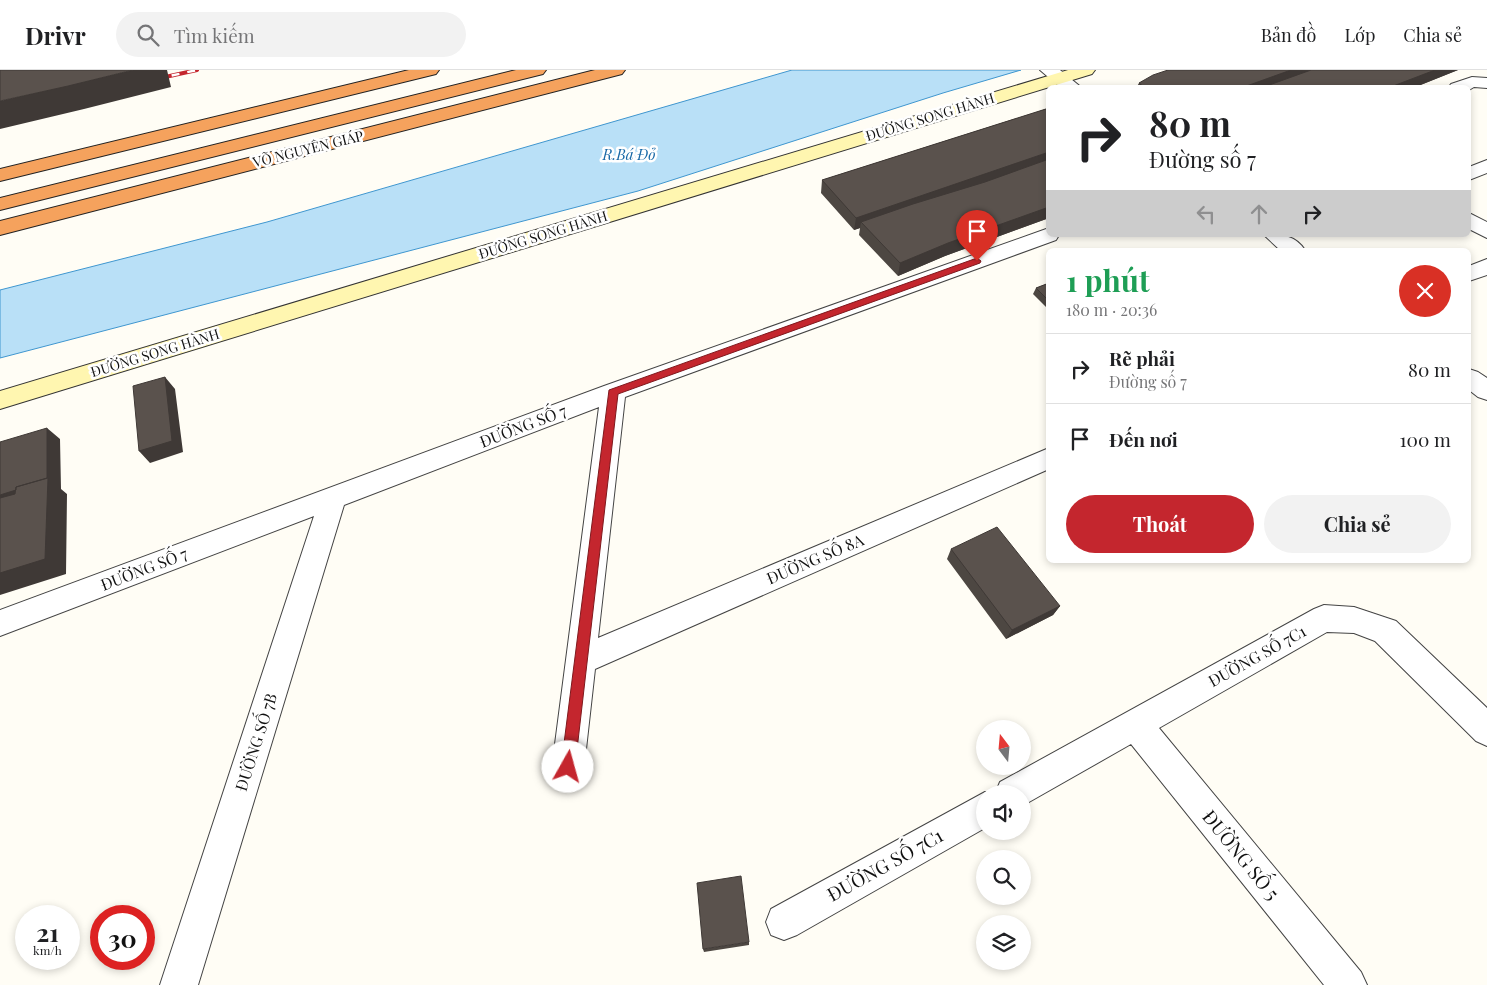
<!DOCTYPE html>
<html lang="vi">
<meta charset="utf-8">
<style>
:root{--surface:#fff;--page:#f2f2f2;--text:#202124;--muted:#757577;--line:#e0e0e0;--accent:#c4262e}
body{margin:0;font-family:"Playfair Display",serif;background:var(--page);color:var(--text);height:100vh;display:flex;flex-direction:column;font-size:19px;white-space:nowrap}
*{box-sizing:border-box;margin:0}
p{font-size:16px;color:var(--muted)}
.icon{flex:none;width:28px;height:28px;fill:none;stroke:currentColor;stroke-width:2;stroke-linecap:round;stroke-linejoin:round}
.map{position:relative;flex:1;overflow:hidden}
.details{position:absolute;left:1046px;top:178px;width:425px;height:315px;display:flex;flex-direction:column;background:var(--surface);border-radius:8px;box-shadow:0 2px 8px #0003}
.details>*{flex:none}
.guide{position:absolute;left:1046px;top:15px;width:425px;height:152px;border-radius:8px;box-shadow:0 2px 8px #0003;background:#fff;color:var(--text);overflow:hidden}
.needle{width:32px;rotate:344deg}
.fabs{position:absolute;left:976px;top:650px;display:grid;gap:10px}
.fabs a{display:grid;place-items:center;width:55px;height:55px;border-radius:50%;background:var(--surface);box-shadow:0 2px 8px #0003;font-size:25px}
.speed{position:absolute;left:15px;top:835px;display:flex;gap:10px;font-size:25px;font-weight:700;text-align:center}
.speed>*{display:grid;place-content:center;width:65px;height:65px;border-radius:50%;background:var(--surface);box-shadow:0 2px 8px #0003;line-height:1}
.speed small{font-size:12px;font-weight:400}
.speed .limit{border:8px solid #d22;background:#fff;color:#111}
.pin{position:absolute;display:grid;place-items:center;width:42px;height:42px;color:#fff;margin:-51px -21px;border-radius:50% 50% 50% 0;rotate:-45deg;box-shadow:0 0 5px #0007}
.pin .icon{rotate:45deg}
.me{position:absolute;width:55px;margin:-28px;rotate:7deg;stroke-linejoin:round;filter:drop-shadow(0 0 4px #0008)}
.turn{display:flex;align-items:center;gap:18px;height:105px;padding:0 20px;font-size:22px}
.turn .icon{width:65px;height:65px;stroke-width:2.5}
.turn b{display:block;font-size:35px;line-height:42px}
.lanes{display:flex;align-items:center;height:48px;padding:0 20px;background:#0003;justify-content:center;gap:25px;direction:ltr}
.lanes .off{opacity:.35}
.round{display:grid;place-items:center;flex:none;width:52px;height:52px;border-radius:26px;background:var(--page)}
.overview{display:flex;align-items:center;justify-content:space-between;height:85px;padding:0 20px}
h1{font-size:30px;font-weight:700;line-height:38px;color:#1e9e55}
.action{display:flex;gap:10px;margin-top:auto;padding:10px 20px}
.action a{flex:1;height:58px;border-radius:30px;background:var(--accent);color:#fff;font-size:20px;font-weight:700;line-height:58px;text-align:center}
.action a+a{background:var(--page);color:var(--text)}
ul{padding:0;list-style:none}
li{display:flex;align-items:center;gap:15px;height:70px;padding:0 20px;border-top:1px solid var(--line)}
li div{flex:1}
li b{display:block;font-size:19px}
li em{font-style:normal}
header{display:flex;align-items:center;gap:30px;box-sizing:border-box;height:70px;padding:0 25px;background:var(--surface);border-bottom:1px solid var(--line)}
header strong{font-size:24px}
nav{display:flex;gap:28px;margin-inline-start:auto;font-size:18px}
.search{width:350px;height:45px;background:var(--page);display:flex;align-items:center;gap:12px;box-sizing:border-box;padding:0 18px;border-radius:28px;color:var(--muted);font-size:19px}
.map>svg:first-child{display:block}
.water{fill:#b9e0f7;stroke:#3f96cf}
.lines{fill:none;stroke-linecap:round;stroke-linejoin:round}
.street-casing{stroke:#444;stroke-width:2}
.secondary-casing{stroke:#333;stroke-width:2}
.highway-casing{stroke:#222;stroke-width:2}
.street{fill:#fff;fill-rule:evenodd}
.secondary{fill:#fff6b0;fill-rule:evenodd}
.highway{fill:#f5a25d;fill-rule:evenodd}
.rail-casing{stroke:#c4262e;stroke-width:4}
.rail{stroke:#fff;stroke-width:2.5;stroke-dasharray:8;stroke-linecap:butt}
.wall{fill:#4d4742}
.shaded-wall{fill:#3f3936}
.building{fill:#5a524d;stroke:#3f3936}
.route{fill:#c4262e;stroke:#7f191e}
.labels{text-anchor:middle;stroke-width:5;stroke-linejoin:round;paint-order:stroke}
.far-street-label{font-size:14px;fill:#111;stroke:#fff}
.far-water-label{font-size:15px;font-style:italic;fill:#1768a6;stroke:#fff}
.street-label{font-size:16px;fill:#111;stroke:#fff}
.near-street-label{font-size:19px;fill:#111;stroke:#fff}
</style>
<header>
<strong>Drivr</strong>
<div class="search"><svg class="icon" aria-label="search" viewBox="0 0 24 24"><circle cx="10" cy="10" r="6"/><path d="M15 15l6 6"/></svg>Tìm kiếm</div>
<nav><a>Bản đồ</a><a>Lớp</a><a>Chia sẻ</a></nav>
</header>
<div class="map">
<svg width="1487" height="915" viewBox="0 0 1487 915">
<rect width="100%" height="100%" fill="#fffdf5"/>
<!-- water -->
<path class="water" d="M792,0H1021L943,23L638,121L0,288V220L267,152Z"/>
<g class="lines">
<defs>
<path id="street" d="M1040,0H1060L1082,18H1061Z
M1472,7L1487,8V18L1474,17L1469,20V18H1448L1451,14Z
M1487,90V103L1469,110V97Z
M1469,143L1487,152V168L1469,159Z
M1049,158V165H1059L1056,170L625,327L598,568L1049,378V399L595,599L584,697L580,709L568,713L556,709L552,697L599,337L344,435L198,915H160L314,446L0,566V540L604,316Z
M1264,165C1281,165 1294,164 1305,180H1280Z
M1487,189V205L1469,211V196Z
M1469,299L1478,302L1487,308V330L1478,327L1469,320Z
M1324,535L1354,537L1396,551L1487,638V676L1476,671L1375,571L1354,563L1327,562L1159,658L1361,902L1367,915H1324L1131,674L1022,736V724H995L1000,712L1314,539Z
M985,722L989,724H985V758L797,865L784,870L771,865L766,852L771,839Z"/>
<path id="secondary" d="M1068,0H1095L1092,4L0,339V321Z"/>
<path id="highway" d="M409,0H439L436,4L0,111V99Z
M516,0H546L543,4L0,140V128Z
M595,0H625L622,4L0,165V151Z"/>
</defs>
<!-- street casing -->
<use href="#street" class="street-casing"/>
<!-- secondary casing -->
<use href="#secondary" class="secondary-casing"/>
<!-- highway casing -->
<use href="#highway" class="highway-casing"/>
<!-- street -->
<use href="#street" class="street"/>
<!-- secondary -->
<use href="#secondary" class="secondary"/>
<!-- highway -->
<use href="#highway" class="highway"/>
<defs>
<path id="rail" d="M156,9L197,0"/>
</defs>
<!-- rail casing -->
<use href="#rail" class="rail-casing"/>
<!-- rail -->
<use href="#rail" class="rail"/>
</g>
<!-- wall -->
<path class="wall" d="M1168,0H1458L1413,18H1136L1139,13Z
M1049,38V148L945,186L898,206L859,165L860,158L854,160L821,123L822,110Z
M1049,213V240L1033,224L1036,218Z
M951,479L1060,536L1053,545L1006,569L947,489Z
M749,872V875L704,882L703,879Z"/>
<!-- shaded-wall -->
<path class="shaded-wall" d="M133,0H167L171,17L84,39L0,59V31Z
M1291,0H1320L1271,18H1241Z
M1435,0H1458L1413,18H1388Z
M1049,82V93L861,152L860,158L854,160L856,148Z
M1049,137V148L945,186L898,206L900,193L948,173Z
M165,307L175,319L183,382L150,393L139,381Z
M47,358L60,369L61,419L67,424L66,504L0,525V425Z
M1060,536L1053,545L1006,569L1012,560Z"/>
<!-- building -->
<path class="building" d="M0,0H133L68,16L0,31Z
M1168,0H1291L1241,18H1145L1139,13L1153,5Z
M1311,0H1435L1388,18H1261Z
M1049,38V82L856,148L822,110Z
M1049,89V137L948,173L900,193L861,152L913,134L985,112Z
M1049,213V231L1036,218Z
M165,307L172,371L139,381L133,316Z
M47,358V408L16,417V420L0,425V372Z
M48,408L45,489L0,503V428L15,424L16,417Z
M997,457L1060,536L1012,560L951,479Z
M741,806L749,872L703,879L697,813Z"/>
<!-- route -->
<path class="route" d="M977,188L981,191L980,193L618,324L575,697L573,701L568,703L563,701L561,697L609,320Z"/>
<g class="labels">
<!-- far-street labels -->
<g class="far-street-label">
<text transform="translate(930 47) rotate(-17)" y="5">ĐƯỜNG SONG HÀNH</text>
<text transform="translate(308 79) rotate(-14)" y="5">VÕ NGUYÊN GIÁP</text>
<text transform="translate(543 165) rotate(-17)" y="5">ĐƯỜNG SONG HÀNH</text>
<text transform="translate(155 283) rotate(-17)" y="5">ĐƯỜNG SONG HÀNH</text>
</g>
<!-- far-water labels -->
<g class="far-water-label">
<text x="629" y="90">R.Bá Đỏ</text>
</g>
<!-- street labels -->
<g class="street-label">
<text transform="translate(523 356) rotate(-21)" y="6">ĐƯỜNG SỐ 7</text>
<text transform="translate(815 489) rotate(-23)" y="6">ĐƯỜNG SỐ 8A</text>
<text transform="translate(144 499) rotate(-21)" y="6">ĐƯỜNG SỐ 7</text>
<text transform="translate(1257 586) rotate(-29)" y="6">ĐƯỜNG SỐ 7C1</text>
<text transform="translate(256 672) rotate(-72)" y="6">ĐƯỜNG SỐ 7B</text>
</g>
<!-- near-street labels -->
<g class="near-street-label">
<text transform="translate(1241 785) rotate(51)" y="7">ĐƯỜNG SỐ 5</text>
<text transform="translate(885 795) rotate(-29)" y="7">ĐƯỜNG SỐ 7C1</text>
</g>
</g>
</svg>
<div class="fabs">
<a><svg class="needle" viewBox="-14 -14 28 28"><path d="M0-13l5 13h-10z" fill="#e53935"/><path d="M0 13l5-13h-10z" fill="#757577"/></svg></a>
<a><svg class="icon" aria-label="sound" viewBox="0 0 24 24"><path d="M4 9h4l5-4v14l-5-4H4zM17 9q2 3 0 6"/></svg></a>
<a><svg class="icon" aria-label="search" viewBox="0 0 24 24"><circle cx="10" cy="10" r="6"/><path d="M15 15l6 6"/></svg></a>
<a><svg class="icon" aria-label="layers" viewBox="0 0 24 24"><path d="M12 4l9 5-9 5-9-5zM3 14l9 5 9-5"/></svg></a>
</div>
<div class="speed"><div>21<small>km/h</small></div><div class="limit">30</div></div>
<div class="pin" style="left:977px;top:191px;background:#d93025"><svg class="icon" aria-label="arrive" viewBox="0 0 24 24"><path d="M6 21V4h12l-3 4 3 4H6"/></svg></div>
<svg class="me" style="left:568px;top:697px" viewBox="-20 -20 40 40"><circle r="19" fill="#fff"/><path d="M0-13L10 11 0 6-10 11z" fill="#c4262e"/></svg>
<div class="guide">
<div class="turn"><svg class="icon" aria-label="right" viewBox="0 0 24 24"><path d="M7 20v-9h11M14 6l5 5-5 5"/></svg><div><b>80 m</b>Đường số 7</div></div>
<div class="lanes"><svg class="icon off" aria-label="left" viewBox="0 0 24 24"><path d="M17 20v-9H6M10 6l-5 5 5 5"/></svg><svg class="icon off" aria-label="ahead" viewBox="0 0 24 24"><path d="M12 20V5M6 11l6-6 6 6"/></svg><svg class="icon" aria-label="right" viewBox="0 0 24 24"><path d="M7 20v-9h11M14 6l5 5-5 5"/></svg></div>
</div>
<section class="details">
<div class="overview"><div><h1>1 phút</h1><p>180 m · 20:36</p></div><a class="round" style="background:#d93025;color:#fff"><svg class="icon" aria-label="close" viewBox="0 0 24 24"><path d="M6 6l12 12M18 6L6 18"/></svg></a></div>
<ul>
<li><svg class="icon" aria-label="right" viewBox="0 0 24 24"><path d="M7 20v-9h11M14 6l5 5-5 5"/></svg><div><b>Rẽ phải</b><p>Đường số 7</p></div><em>80 m</em></li>
<li><svg class="icon" aria-label="arrive" viewBox="0 0 24 24"><path d="M6 21V4h12l-3 4 3 4H6"/></svg><div><b>Đến nơi</b></div><em>100 m</em></li>
</ul>
<div class="action"><a>Thoát</a><a>Chia sẻ</a></div>
</section>
</div>
